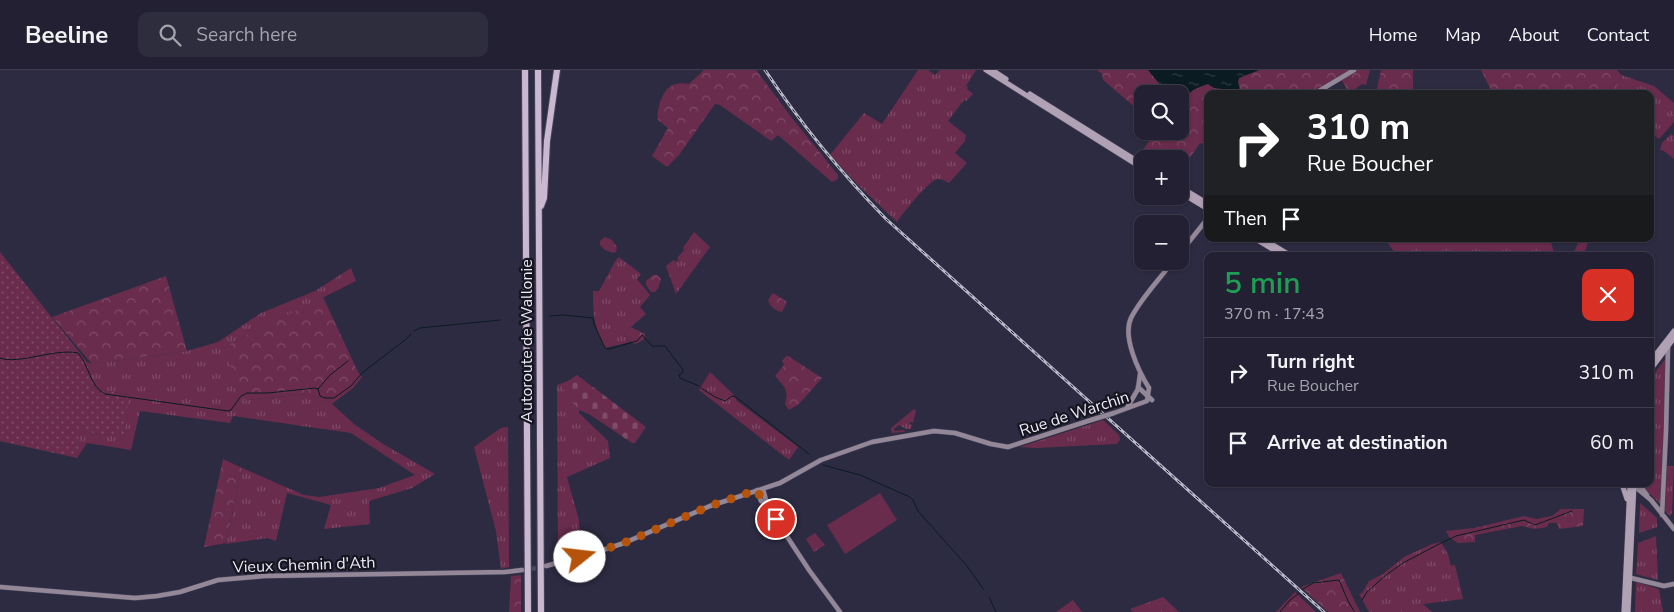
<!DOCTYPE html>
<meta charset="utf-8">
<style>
:root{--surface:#222032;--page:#2e2d3e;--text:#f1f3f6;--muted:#a2a3ac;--line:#3f3e4d}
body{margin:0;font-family:"Nunito Sans",sans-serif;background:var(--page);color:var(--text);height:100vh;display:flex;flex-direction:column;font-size:19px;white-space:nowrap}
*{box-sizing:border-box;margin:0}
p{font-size:16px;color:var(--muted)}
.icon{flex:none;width:28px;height:28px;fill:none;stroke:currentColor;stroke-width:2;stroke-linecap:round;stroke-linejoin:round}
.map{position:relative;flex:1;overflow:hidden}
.drawer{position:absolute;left:1204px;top:182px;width:450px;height:235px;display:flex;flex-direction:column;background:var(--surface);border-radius:10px;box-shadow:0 1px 4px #0004,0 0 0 1px var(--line)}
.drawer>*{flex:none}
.top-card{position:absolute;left:1204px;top:20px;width:450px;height:152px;border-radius:10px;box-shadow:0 1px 4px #0004,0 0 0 1px var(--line);background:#202124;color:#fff;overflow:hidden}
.controls{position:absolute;left:1134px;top:15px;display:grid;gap:10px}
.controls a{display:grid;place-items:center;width:55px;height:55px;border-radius:10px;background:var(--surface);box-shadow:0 1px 4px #0004,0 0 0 1px var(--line);font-size:25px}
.pin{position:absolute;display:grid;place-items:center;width:42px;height:42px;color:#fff;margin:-21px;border:2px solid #fff;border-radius:50%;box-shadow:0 1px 5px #0007}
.me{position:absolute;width:55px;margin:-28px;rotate:74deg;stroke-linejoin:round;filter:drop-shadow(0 0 4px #0008)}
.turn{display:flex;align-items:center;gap:18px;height:105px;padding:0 20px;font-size:22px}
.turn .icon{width:65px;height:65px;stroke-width:2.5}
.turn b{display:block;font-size:35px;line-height:42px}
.then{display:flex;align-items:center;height:48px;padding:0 20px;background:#0003;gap:10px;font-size:19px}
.round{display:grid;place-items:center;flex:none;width:52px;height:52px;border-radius:10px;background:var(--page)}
.overview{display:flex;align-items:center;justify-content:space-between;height:85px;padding:0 20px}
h1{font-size:30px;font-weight:600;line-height:38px;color:#1e9e55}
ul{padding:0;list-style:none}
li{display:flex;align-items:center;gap:15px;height:70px;padding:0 20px;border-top:1px solid var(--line)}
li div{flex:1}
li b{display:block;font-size:19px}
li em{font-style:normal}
header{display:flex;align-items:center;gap:30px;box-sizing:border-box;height:70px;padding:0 25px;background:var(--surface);border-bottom:1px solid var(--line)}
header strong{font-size:24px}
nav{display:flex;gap:28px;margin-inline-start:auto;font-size:18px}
.search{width:350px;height:45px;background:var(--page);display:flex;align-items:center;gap:12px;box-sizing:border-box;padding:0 18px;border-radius:10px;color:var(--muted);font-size:19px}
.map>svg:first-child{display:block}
.grass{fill:url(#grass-tufts)}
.forest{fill:url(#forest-crowns)}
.cemetery{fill:url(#cemetery-stones)}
.garden{fill:url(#garden-dots)}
.pitch{fill:#6a2c4d}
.water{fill:url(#water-ripples)}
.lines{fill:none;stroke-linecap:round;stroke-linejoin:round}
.stream{stroke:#0a1b21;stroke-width:1}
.secondary-tunnel{stroke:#49485d;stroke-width:4.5;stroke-dasharray:4.5 2;stroke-linecap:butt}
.secondary-casing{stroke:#47465c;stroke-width:5.5}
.primary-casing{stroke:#47465c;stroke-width:6}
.highway-casing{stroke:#47465c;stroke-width:8}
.secondary{stroke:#948898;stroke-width:4.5}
.primary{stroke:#b1a1b5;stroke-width:5}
.highway{stroke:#cab7d0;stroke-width:6}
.rail-casing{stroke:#babacb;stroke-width:3}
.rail{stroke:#16151f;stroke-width:1;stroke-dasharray:4;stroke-linecap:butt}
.secondary-bridge-casing{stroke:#47465c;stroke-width:5.5;stroke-linecap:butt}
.secondary-bridge{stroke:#948898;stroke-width:4.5}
.route{stroke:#b45309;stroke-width:9;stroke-dasharray:0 16.2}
.labels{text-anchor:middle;stroke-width:4.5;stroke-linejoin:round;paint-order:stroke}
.street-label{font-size:16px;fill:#eaeaf9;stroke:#16151f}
</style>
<header>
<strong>Beeline</strong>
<div class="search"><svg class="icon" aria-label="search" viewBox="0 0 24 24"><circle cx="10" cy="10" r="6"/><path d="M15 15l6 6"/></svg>Search here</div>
<nav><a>Home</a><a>Map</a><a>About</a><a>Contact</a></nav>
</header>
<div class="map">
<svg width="1674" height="542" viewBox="0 0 1674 542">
<defs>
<pattern id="grass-tufts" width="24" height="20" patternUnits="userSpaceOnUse" patternTransform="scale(1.25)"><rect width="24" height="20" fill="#6a2c4d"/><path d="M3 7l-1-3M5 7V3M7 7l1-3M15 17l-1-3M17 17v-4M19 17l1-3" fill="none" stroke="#7f4b67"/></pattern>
<pattern id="forest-crowns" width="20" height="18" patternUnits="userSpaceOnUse" patternTransform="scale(1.25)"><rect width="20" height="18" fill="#6a2c4d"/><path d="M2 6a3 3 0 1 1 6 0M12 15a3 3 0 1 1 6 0" fill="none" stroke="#7f4b67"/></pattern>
<pattern id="cemetery-stones" width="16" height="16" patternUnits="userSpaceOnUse" patternTransform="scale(1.25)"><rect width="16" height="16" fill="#6a2c4d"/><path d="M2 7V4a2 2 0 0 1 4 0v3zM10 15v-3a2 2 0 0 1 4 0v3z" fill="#7f4b67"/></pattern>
<pattern id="garden-dots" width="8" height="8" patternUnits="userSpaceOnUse" patternTransform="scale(1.25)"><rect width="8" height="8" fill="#6a2c4d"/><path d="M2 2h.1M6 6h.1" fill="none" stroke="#7f4b67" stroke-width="1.8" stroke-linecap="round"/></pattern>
<pattern id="water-ripples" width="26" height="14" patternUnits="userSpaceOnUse" patternTransform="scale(1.25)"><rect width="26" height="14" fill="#0a1b21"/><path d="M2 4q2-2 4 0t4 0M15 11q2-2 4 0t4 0" fill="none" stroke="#2e3c42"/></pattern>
</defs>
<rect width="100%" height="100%" fill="#2d2b42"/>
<!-- grass -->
<path class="grass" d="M918,0H928L935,5L940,0H976L966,16L968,17L967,19L973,24L966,31L964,30L948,51L966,65L965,71L955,83L967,93L949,113C945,111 942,109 938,109C929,110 903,143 897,152L856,113L830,85L864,43L882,54Z
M1621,5L1654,16L1674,33V52L1659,69L1650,61V24H1615Z
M1671,64L1674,66V89L1664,81L1660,80L1662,73Z
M694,162L710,177L676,224L666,196L674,190L676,192L679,190L677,188L684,180L683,178Z
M1395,169H1550L1555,186H1440L1439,184L1436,186H1397L1388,173Z
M1580,169H1591L1587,175L1583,186H1572Z
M619,187L641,204L637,209L650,225L640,237L646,244L626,261L624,265L630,272L605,278C594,256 593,245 593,221H599L616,190Z
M351,198L356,211L230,274L237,331L308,324L332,334L354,354L383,374L435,404L412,418L369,431L370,454L324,459L331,435L287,423L276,471L267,468L226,474L242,398L304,425L319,427L379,418L415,405L351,363L233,346L230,353L140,341L131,380L87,373L77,388L80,361L124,367L129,325L94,318L87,292L92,294L187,281L218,272L261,243L315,221Z
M1666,288L1661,435L1645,419L1642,414H1650V313L1657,300Z
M710,302L733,324L737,331L798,377L789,390L699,320Z
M560,314L579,340V343L608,371L610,388L567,407L579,450L580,483L558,487L557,315Z
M914,339L916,341L913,353L911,352L909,353L912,355L911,359H906L899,355L894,359L895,361L904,360L905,362L891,363V358Z
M1103,350L1119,365L1120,370L1117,374L1036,378L1020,377Z
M508,357L509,497L501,499L496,461L474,377L501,358Z
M1667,396H1674L1672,443L1670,446L1665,441Z
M1640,433L1657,448V457L1639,463Z
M815,463L825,475L814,482L806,469Z
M1656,466L1658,509V510L1636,504L1638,473Z
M1441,472L1448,484L1451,496L1455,495L1463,529L1423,534L1432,542H1369L1359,524L1362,523L1369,511L1383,504L1404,487L1432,474Z
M1636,512L1659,519L1663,542H1635Z
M1163,527L1179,542H1133L1130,539Z
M1073,530L1082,542H1056Z"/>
<!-- forest -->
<path class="forest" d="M704,0H756L792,48L838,105V109L832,112L778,65L771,71L720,35L715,34L679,85L667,97L652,86L668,58L658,50C656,42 662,21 670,17C676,12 683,13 689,14Z
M1097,0H1148L1168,24H1142V61H1180V35C1185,32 1185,29 1188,24C1193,19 1201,16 1208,14L1210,16L1240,18L1238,12L1239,8L1259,0H1350L1311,24H1208L1207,74L1200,73L1185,95L1180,91V89H1176L1167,84L1162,89H1144L1139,86L1149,71L1137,58L1142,47L1136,38L1103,10L1102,4Z
M1356,0H1370L1366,15L1362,14L1354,20L1357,24H1350L1341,9Z
M1381,0H1413V22L1410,24H1376Z
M1481,0H1617L1621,5L1615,24H1493Z
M605,167L612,170L617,177L616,182L613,183L605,180L600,175V171Z
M653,205H657L661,209L658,218L655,222H651L646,215V211Z
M166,206L187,281L92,294L52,247Z
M773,223L787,232L782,242C776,241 770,237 768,230Z
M323,227L358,302L362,307L353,318L332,334L308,324L237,331L230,294V274Z
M631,257L645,264V268C634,278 632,273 624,265L626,261Z
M786,286H788L822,308L799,334L789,340L785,334C789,320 785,317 775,306L784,295L782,291Z
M223,389L242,398L226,473L204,477Z
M1561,439H1584L1583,456L1559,459L1557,453H1549L1547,457L1535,459L1522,456L1475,465V472L1458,473L1449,467L1446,461L1474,458L1524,446L1536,449L1552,446Z
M1341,503L1360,542H1328L1301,517Z
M521,505V542H509L511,506Z
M1295,522L1316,542H1276Z"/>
<!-- cemetery -->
<path class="cemetery" d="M577,305L646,357L635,373H632L589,344L579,340L560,314L568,311Z"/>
<!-- garden -->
<path class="garden" d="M0,182L87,292L94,318L129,325L124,367L80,361L77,388L0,371Z"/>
<!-- pitch -->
<path class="pitch" d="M880,423L897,450L845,484L827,455Z"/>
<!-- water -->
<path class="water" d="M1148,0H1259L1239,8L1238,12L1240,21L1214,18L1208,14C1201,16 1193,19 1189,24C1185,27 1185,31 1181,35H1180V24H1168Z"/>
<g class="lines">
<!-- stream -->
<path class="stream" d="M550,246L563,245L593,248L594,254L605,278L609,279L637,271L642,265L652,276H665L683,300V302L679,305L680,308L699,316
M414,261L420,258L500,250
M0,288C18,295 55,278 78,283C89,295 90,317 105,324L228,341L231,340L241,326L247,323H268L315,318L318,319L320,326L325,328H334L351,316L362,303L405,270L411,264
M701,318L715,327L725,331L732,326L736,327L809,384
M318,319L330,305L348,291
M823,395L860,405L910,427L913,430L918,441L967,496L984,520
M1303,519L1313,513L1339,510L1348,531L1354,541
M989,527L996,542
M1362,530L1367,522L1386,505L1403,493L1441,473L1456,466L1524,450L1535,455L1572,441
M1280,542L1290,530L1298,524"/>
<!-- secondary-tunnel -->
<path class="secondary-tunnel" d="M525,500L542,497"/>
<defs>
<path id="secondary" d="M1314,24L1354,0
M1180,183L1208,148
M1138,317L1152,330
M1127,338L1138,319L1140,304
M1114,343L1147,331L1149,318C1139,302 1122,267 1131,248C1141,228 1160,209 1173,191
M1639,414L1647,425
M1634,416L1651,430L1674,459
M763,419L766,430L765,433
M757,420L761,431L765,433L809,500L840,542
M1662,445L1666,361L1668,277
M546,496L597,482L624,473L710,436L780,413L821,390L872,372L934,361L955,363L991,374L1008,377L1091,350
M1627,507L1664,516L1674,514
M0,517L135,528L157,526L180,522L218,510L264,506L505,502L522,500"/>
<path id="primary" d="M986,0L1142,98
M992,0L1006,9
M1030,24L1142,94
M1180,117L1208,134
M1180,122L1208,139
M1256,169L1284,186
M1263,169L1291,186
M1650,292L1674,261
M1650,300L1674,268
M1622,414L1627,429
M1624,542L1630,414
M1628,542L1634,414"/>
<path id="highway" d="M525,0L528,542
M538,0L541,542
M541,136L544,128L547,71L557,0"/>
</defs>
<!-- secondary casing -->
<use href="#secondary" class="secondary-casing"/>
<!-- primary casing -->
<use href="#primary" class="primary-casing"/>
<!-- highway casing -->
<use href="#highway" class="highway-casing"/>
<!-- secondary -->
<use href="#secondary" class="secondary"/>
<!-- primary -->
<use href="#primary" class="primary"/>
<!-- highway -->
<use href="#highway" class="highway"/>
<defs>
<path id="rail" d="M765,0C801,54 841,103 886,149L1324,542"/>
</defs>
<!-- rail casing -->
<use href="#rail" class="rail-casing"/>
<!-- rail -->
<use href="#rail" class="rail"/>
<defs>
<path id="secondary-bridge" d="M1091,350L1114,343"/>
</defs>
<!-- secondary-bridge casing -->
<use href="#secondary-bridge" class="secondary-bridge-casing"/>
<!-- secondary-bridge -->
<use href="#secondary-bridge" class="secondary-bridge"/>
</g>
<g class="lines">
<!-- route -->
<path class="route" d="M580,487L624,473L710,436L757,420C762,431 769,439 776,449"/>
</g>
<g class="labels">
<!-- street labels -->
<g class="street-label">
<text transform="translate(526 271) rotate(-90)" y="6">Autoroute de Wallonie</text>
<text transform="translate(1074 343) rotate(-18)" y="6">Rue de Warchin</text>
<text transform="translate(304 494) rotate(-2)" y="6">Vieux Chemin d'Ath</text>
</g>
</g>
</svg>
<div class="controls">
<a><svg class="icon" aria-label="search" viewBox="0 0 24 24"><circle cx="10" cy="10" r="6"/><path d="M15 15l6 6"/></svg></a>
<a>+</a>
<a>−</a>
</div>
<div class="pin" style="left:776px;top:449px;background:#d93025"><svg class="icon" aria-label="arrive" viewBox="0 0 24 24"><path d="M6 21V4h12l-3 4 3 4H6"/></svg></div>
<svg class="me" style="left:580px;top:487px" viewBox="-20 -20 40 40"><circle r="19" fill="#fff"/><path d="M0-13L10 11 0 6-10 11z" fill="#b45309"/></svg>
<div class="top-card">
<div class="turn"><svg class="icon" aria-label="right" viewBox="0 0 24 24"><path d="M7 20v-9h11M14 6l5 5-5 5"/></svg><div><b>310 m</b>Rue Boucher</div></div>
<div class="then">Then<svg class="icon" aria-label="arrive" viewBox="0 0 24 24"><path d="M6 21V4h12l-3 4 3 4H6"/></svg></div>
</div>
<section class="drawer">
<div class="overview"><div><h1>5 min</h1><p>370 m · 17:43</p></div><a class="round" style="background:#d93025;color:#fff"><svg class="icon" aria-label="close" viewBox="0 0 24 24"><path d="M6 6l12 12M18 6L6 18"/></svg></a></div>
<ul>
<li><svg class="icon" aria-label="right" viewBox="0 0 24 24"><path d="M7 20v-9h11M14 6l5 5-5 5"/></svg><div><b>Turn right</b><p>Rue Boucher</p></div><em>310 m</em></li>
<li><svg class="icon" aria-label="arrive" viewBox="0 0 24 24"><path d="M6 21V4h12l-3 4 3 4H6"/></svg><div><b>Arrive at destination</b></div><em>60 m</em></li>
</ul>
</section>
</div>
